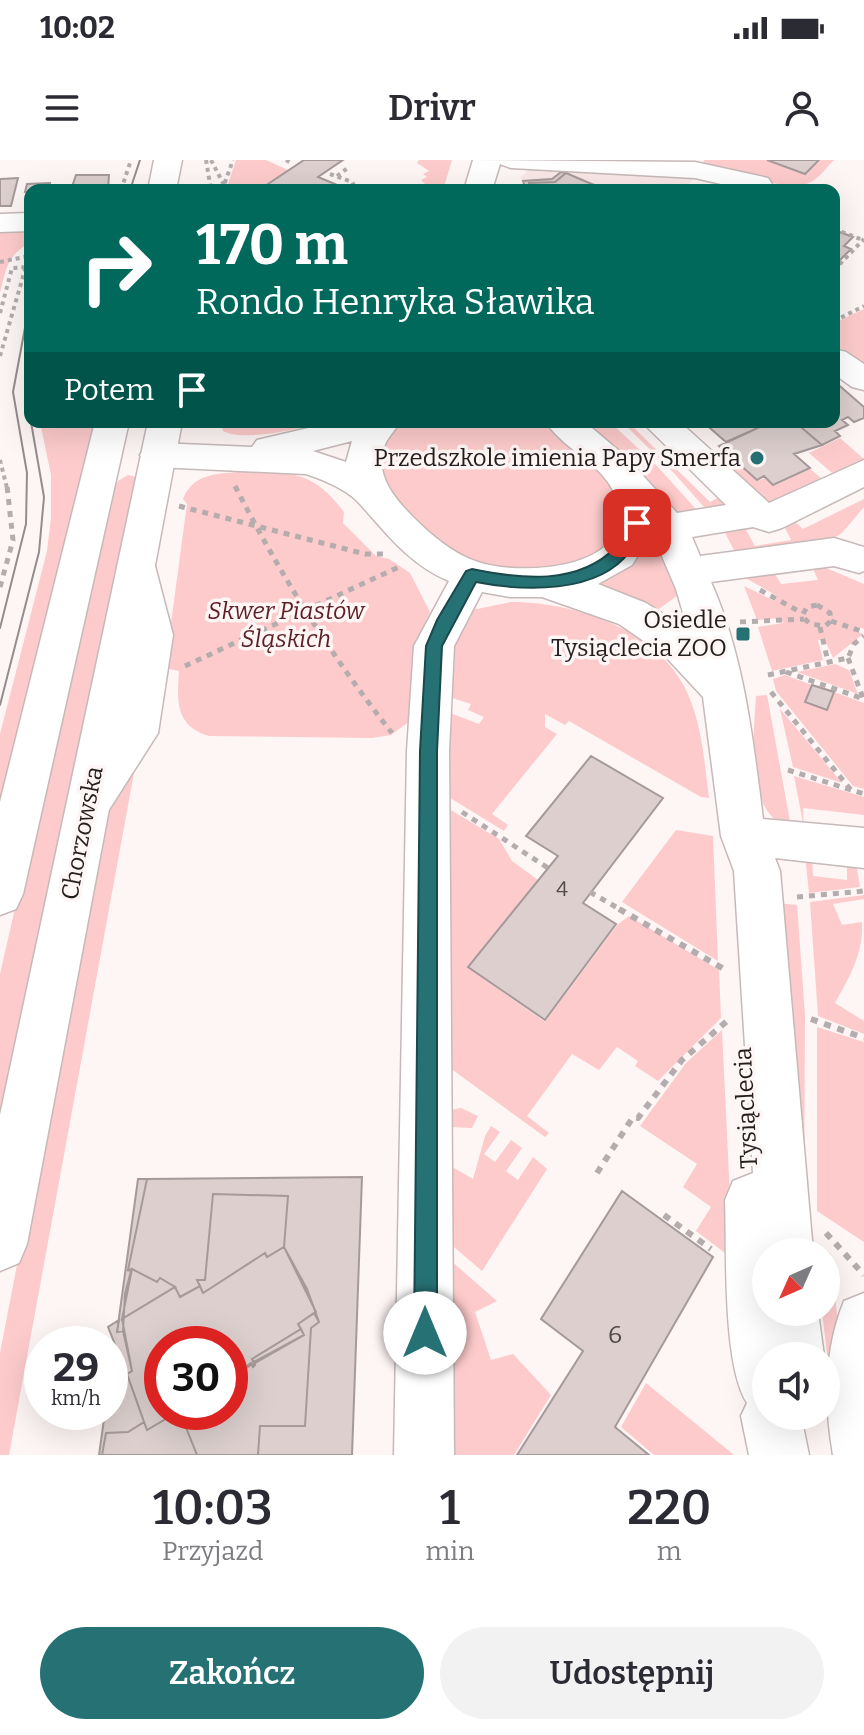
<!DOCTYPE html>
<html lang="pl">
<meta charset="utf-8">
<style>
:root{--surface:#fff;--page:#f2f2f3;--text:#2b2b33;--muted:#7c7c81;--accent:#267174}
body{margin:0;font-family:Bitter,serif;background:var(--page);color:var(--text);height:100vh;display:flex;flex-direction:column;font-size:30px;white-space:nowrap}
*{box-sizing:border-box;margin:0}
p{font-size:26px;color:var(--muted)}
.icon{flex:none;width:44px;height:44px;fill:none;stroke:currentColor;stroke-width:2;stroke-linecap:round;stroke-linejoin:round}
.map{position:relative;height:1295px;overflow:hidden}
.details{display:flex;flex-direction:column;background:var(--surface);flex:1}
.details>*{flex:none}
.hud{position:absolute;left:24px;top:24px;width:816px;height:244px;border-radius:16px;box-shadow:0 8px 32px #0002;background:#00695c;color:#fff;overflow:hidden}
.needle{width:52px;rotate:225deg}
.buttons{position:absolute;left:752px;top:1078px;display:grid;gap:16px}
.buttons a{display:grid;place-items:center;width:88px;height:88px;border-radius:50%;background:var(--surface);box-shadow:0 8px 32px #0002;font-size:40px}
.speed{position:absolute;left:24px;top:1166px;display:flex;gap:16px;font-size:40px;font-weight:700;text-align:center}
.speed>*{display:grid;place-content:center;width:104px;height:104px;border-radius:50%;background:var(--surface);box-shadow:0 8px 32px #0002;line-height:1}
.speed small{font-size:20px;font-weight:400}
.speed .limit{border:12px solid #d22;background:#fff;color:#111}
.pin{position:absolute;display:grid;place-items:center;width:68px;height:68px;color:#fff;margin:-34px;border-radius:16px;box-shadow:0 4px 12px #0006}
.me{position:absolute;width:88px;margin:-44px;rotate:0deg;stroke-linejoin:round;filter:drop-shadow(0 0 6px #0008)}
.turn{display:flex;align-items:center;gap:28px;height:168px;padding:0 40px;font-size:36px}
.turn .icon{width:104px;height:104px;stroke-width:2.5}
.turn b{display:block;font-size:56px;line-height:68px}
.then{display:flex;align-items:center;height:76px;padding:0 40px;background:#0003;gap:16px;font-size:30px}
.eta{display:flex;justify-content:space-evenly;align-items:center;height:136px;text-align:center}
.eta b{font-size:48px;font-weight:600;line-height:56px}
.cta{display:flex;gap:16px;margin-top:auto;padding:16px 40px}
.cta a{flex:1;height:92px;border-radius:48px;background:var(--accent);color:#fff;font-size:32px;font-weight:600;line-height:92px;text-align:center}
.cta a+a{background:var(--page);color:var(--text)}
.status{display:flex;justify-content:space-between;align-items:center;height:56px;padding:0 40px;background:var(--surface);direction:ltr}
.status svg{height:22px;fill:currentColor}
header{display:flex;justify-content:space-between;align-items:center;height:104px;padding:0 40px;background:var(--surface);font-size:36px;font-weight:600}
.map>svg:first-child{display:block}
.built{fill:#fae7e7}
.green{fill:#fdcbcb}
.building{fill:#dccfce;stroke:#a69999;stroke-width:2}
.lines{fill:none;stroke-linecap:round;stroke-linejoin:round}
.minor-casing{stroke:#c6b9b8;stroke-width:3}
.major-casing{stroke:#c6b9b8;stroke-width:3}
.path-far2{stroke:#b5adad;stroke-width:4;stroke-dasharray:4 4;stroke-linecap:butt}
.path-far1{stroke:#b5adad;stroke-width:5;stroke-dasharray:6 6;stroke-linecap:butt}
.path{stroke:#b5adad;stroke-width:6;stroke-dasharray:7 7;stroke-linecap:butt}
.minor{fill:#fff;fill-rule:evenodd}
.major{fill:#fff;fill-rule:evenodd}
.tram{stroke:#948d8d;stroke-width:2}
.route{fill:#267174;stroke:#19494b;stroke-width:2}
.poi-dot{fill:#267174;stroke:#fef5f5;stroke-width:3}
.labels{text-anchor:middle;stroke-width:7;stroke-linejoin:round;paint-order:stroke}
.number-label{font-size:20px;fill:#524b4b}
.poi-label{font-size:24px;fill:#241f1f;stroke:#fef5f5;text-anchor:end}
.park-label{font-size:24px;font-style:italic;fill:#5d1f24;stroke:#fef5f5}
.street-label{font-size:24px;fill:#241f1f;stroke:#fef5f5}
.near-number-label{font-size:24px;fill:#524b4b}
</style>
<div class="status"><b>10:02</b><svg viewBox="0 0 49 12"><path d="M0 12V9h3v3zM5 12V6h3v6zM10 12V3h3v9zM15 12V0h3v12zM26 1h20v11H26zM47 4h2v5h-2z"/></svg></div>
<header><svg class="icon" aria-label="menu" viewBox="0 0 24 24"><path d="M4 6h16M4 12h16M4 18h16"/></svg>Drivr<svg class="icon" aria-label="person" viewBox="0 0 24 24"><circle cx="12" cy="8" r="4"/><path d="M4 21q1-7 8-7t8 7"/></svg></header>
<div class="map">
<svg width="864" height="1295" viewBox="0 0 864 1295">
<rect width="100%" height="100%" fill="#fef5f5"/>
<!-- built -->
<path class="built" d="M530,9L660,15L695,18L681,30H524L521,17Z"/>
<!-- green -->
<path class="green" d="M236,0H266L288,10L257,30H230L228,24Z
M419,0H452L443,30H401L404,24L414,29L425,24L421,20L427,17L423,14L429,11L417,3Z
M704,0H765L805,15L821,0H834C827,7 819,18 811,22C788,34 728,10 703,4Z
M30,61V83C7,95 6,109 0,133V62Z
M864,149V213L834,194V163Z
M40,262H99L0,661V574L47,391L51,358V315Z
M221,262H323C299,269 244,282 223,271Z
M400,262H548L618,329L622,365L607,388L581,404L524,414L457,399L385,333L379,287Z
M581,262H610L658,307L702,356L677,361Z
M622,262H628L710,342L725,334L733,342L711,355L674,313Z
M840,278L864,299L832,313L809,293Z
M726,293L757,321L765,318L774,326L810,309L821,318L767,345L712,300Z
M239,312C289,312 312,309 344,352L343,363L376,396L389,399L410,413L430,452L412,495L418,501L410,561L391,575L372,578L209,576C175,566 177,541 179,511L165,508L187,344L183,339C193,314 215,314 239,312Z
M128,315L137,317L0,982V814L108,341L118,321Z
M864,339V347L842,373L824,384L737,396L721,365L762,367L746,370L755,386L791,380L783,364L789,356L803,369Z
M651,376H656L681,433L656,451L599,426V423Z
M826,408L864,424V469L858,467L855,471L863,474L833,498L825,480H818L823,500L772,511L758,467L783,463L781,458L757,460L744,426L775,441L777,436L744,417L775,414L781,424L818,420L813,409Z
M511,442C572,442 651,467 683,524C702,559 704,600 709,638L701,637L569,561L565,565L545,554V567L557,574L492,654L508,665L504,671L442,633V550L479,564L484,557L468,550L471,544L443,535L445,506L468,446L477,449Z
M835,504L849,510L858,534L797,512Z
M785,515L812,525L805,542L827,550L834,532L864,543V629L853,626L776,531L773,519Z
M767,535L791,667C743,656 754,574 756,536Z
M780,549L842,623L793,607Z
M138,591L9,1295H0V1193L104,655Z
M794,616L864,637V655L803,648L804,668Z
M441,644L499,679L512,701L538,720L467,807L545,862L617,765L629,756L719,810L721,858L658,921L635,906L638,901L617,887L599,910L572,894L527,956L549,973L545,977L443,903Z
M676,670L713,676L718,801L622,742Z
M805,695H812L813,716L847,720V700L857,709L860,727L809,733Z
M864,735V739L833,744L842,765L862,762C864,793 849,818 835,843L864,861V874L818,856L810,742Z
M768,742L797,745L805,855L804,1057Z
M817,867L864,882V1082L817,1051Z
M722,870L733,1099L696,1071L711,1047L683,1027L697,1004L640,966L686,903Z
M461,948L478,956L472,968L450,967L449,1005L473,1019L485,976L491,966L500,972L484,994L495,1002L511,980L522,988L506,1011L518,1020L533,997L547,1009L482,1111L441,1076L451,950Z
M442,1093L497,1141L475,1152L491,1200L513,1194L551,1235L514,1295H442Z
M826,1093H830L849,1258L837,1274L822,1152H826Z
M646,1223L734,1295H654L621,1267Z"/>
<!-- building -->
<path class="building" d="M304,0H343L318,17L335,24L327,30H259Z
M767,0H819L805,14Z
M561,12L566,13L555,22L529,23L531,30H526L523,21L552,19Z
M566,13L587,22L607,30H531L529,23L555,22Z
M76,15H109L108,30H71Z
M18,18L11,46H0V19Z
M50,23L49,30L25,32L27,24Z
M834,70L853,77L844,86L851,89L834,106Z
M834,221L864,247V258L854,262L848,257L842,260L848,265L835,271L840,276L822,285L795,262H834Z
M703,262H760L756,263L760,267L726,282Z
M760,262H795L822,285L794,294L810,308L773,325L764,316L757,320L719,286L760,267L756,263Z
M812,525L834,532L827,550L805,542Z
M591,596L663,638L583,743L616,764L545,860L468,807L558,696L526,676Z
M362,1017L352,1295H258L260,1266H305L311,1168L319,1162L307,1129L284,1087L288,1036L213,1034L205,1120H197L200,1126L180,1137L175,1127L160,1118L157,1122L132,1109L128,1110L147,1019Z
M138,1019H147L128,1110L131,1111L125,1134L123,1171L117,1172Z
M622,1031L713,1097L615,1267L649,1295H517L583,1191L541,1159Z
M213,1034L288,1036L284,1087L267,1097L265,1093L203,1133L197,1120H205Z
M284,1087L316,1152L298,1164L301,1169L252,1199L255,1205L253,1207L251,1203L234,1215L230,1209V1184H162V1252H180L183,1260L180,1263L176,1253L147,1270L127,1214L132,1211L122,1159L175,1127L180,1137L200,1126L203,1133L265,1093L267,1097Z
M132,1109L157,1122L160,1118L175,1127L122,1159Z
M314,1153L319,1162L311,1168L305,1266H260L258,1295H197L183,1260L191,1252H230V1209L234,1215L304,1175L298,1164Z
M119,1160L117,1172L123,1171L132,1211L127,1214L108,1167Z
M301,1169L304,1175L254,1202L252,1199Z
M127,1214L144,1262L128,1272L106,1273L102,1295H99L105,1252H110V1216Z
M176,1253L180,1263L183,1260L197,1295H102L106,1273L128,1272L144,1262L147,1270Z"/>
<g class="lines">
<defs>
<path id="minor" d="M473,0L695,2L768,18L772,24L768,30H747L695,18L511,8L500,4L492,30H464Z
M30,53V71L0,72V54Z
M834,189L846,192L864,204V230L852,227L834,214Z
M334,262H400C396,269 390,275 386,282C372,312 393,337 413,357C431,375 453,394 478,402C519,416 633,411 618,344C609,305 565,292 546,262H585L626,297L677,353L726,345L642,262H680L769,343L864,300V327L782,368L769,372L753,367L692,377L700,396L834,378L864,387V411L859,413L834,406L711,422C744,496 753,579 763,659L864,668V708L775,698L780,711L813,1092H766V1152H818L824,1196H766V1256H801L809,1295H749L741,1256L747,1243C722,1204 727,1090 725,1040L733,1021L753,1013L734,711L721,676L703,537L664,495L619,464L542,437H510L482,432L454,486L449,591L454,1295H394L407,591L414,486L449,421C410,405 387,374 360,344C348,330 324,320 306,314L158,307L146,303L140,295L146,287L158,283L252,287L257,280ZM352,281L346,302L313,291ZM652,373L676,429L688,470L646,443L598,424L632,405Z
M136,392L149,396L155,406L173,475L158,573L105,656L89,662L73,656L67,643L117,569L133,475L117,406L123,396Z
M864,1133V1295H833C824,1243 824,1190 844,1141Z"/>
<path id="major" d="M154,0H182L176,30H148Z
M95,262H129L23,734L16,749L0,755V642Z
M148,262H182L27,1084L19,1103L0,1111V955Z"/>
</defs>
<!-- minor casing -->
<use href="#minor" class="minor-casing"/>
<!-- major casing -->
<use href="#major" class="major-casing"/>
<!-- path-far2 -->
<path class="path-far2" d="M206,0L211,30
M211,0L224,25L216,30
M286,0L291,3
M330,14L352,22L357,30
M337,16L349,7
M121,30L131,0
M227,30L224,25L233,0
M834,69L863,80
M0,102L29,96
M834,110L864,79
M0,153L12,108L30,107
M834,161L864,146
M0,196L29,96
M0,300L7,328"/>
<!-- path-far1 -->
<path class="path-far1" d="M235,326C280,414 331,496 392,573
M179,346L365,394H387
M0,427L13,380L7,326
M760,430L802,453
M817,445L830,453L831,461L825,466L810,464L802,456L807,447Z
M831,461L864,472
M740,462L804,459
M820,467L828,502
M848,498L863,538
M185,506L401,406
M786,512L864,539
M768,515L848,498L854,484L864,476
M771,532L851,630
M788,610L864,634
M462,652L548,708
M590,732L623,751
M797,737L864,731"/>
<!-- path -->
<path class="path" d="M619,749L724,809
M811,859L864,878
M597,1013L633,957L638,958L682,900L727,861
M664,1055L711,1089
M826,1073L864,1115"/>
<!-- minor -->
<use href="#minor" class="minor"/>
<!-- major -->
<use href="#major" class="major"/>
<!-- tram -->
<path class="tram" d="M130,30L140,0
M30,196L27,232L30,253
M0,468L26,364L27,313L13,232L30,141
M0,545L39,392L44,337L31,262"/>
</g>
<!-- route -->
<path class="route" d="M637,357L644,363C640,372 636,383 630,391C598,435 522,431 476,422L442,486L437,591V1173L434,1182L425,1185L417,1182L414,1173L420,591L426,486L437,460L466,411L472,409C520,419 578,426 616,387C623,380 626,368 631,359Z"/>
<!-- markers -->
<g class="poi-dot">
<circle cx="757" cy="298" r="8"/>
<rect x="735" y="466" width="16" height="16" rx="4"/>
</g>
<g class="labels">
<!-- number labels -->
<g class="number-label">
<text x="562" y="736">4</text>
</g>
<!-- poi labels -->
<g class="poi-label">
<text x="741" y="306">Przedszkole imienia Papy Smerfa</text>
<text x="727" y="468">Osiedle<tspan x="727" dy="28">Tysiąclecia ZOO</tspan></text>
</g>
<!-- park labels -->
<g class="park-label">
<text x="286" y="459">Skwer Piastów<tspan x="286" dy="28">Śląskich</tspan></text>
</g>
<!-- street labels -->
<g class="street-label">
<text transform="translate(82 673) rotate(-79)" y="8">Chorzowska</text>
<text transform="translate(746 948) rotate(-93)" y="8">Tysiąclecia</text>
</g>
<!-- near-number labels -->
<g class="near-number-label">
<text x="615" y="1183">6</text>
</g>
</g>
</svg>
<div class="buttons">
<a><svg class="needle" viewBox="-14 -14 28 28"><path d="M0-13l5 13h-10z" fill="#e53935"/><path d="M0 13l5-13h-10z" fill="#7c7c81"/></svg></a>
<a><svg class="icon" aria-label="sound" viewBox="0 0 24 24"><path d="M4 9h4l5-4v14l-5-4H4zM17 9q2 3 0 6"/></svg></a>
</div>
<div class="speed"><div>29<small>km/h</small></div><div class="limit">30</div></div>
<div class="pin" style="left:637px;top:363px;background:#d93025"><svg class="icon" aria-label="arrive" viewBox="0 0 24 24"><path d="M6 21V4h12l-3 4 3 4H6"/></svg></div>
<svg class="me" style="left:425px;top:1173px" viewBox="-20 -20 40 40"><circle r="19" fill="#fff"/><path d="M0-13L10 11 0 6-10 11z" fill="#267174"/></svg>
<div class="hud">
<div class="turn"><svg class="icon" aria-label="right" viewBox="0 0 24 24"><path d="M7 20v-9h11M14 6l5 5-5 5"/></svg><div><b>170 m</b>Rondo Henryka Sławika</div></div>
<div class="then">Potem<svg class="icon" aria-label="arrive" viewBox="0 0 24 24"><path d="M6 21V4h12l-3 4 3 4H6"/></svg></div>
</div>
</div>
<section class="details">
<div class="eta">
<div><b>10:03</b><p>Przyjazd</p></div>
<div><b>1</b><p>min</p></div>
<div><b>220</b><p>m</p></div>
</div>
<div class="cta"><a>Zakończ</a><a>Udostępnij</a></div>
</section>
